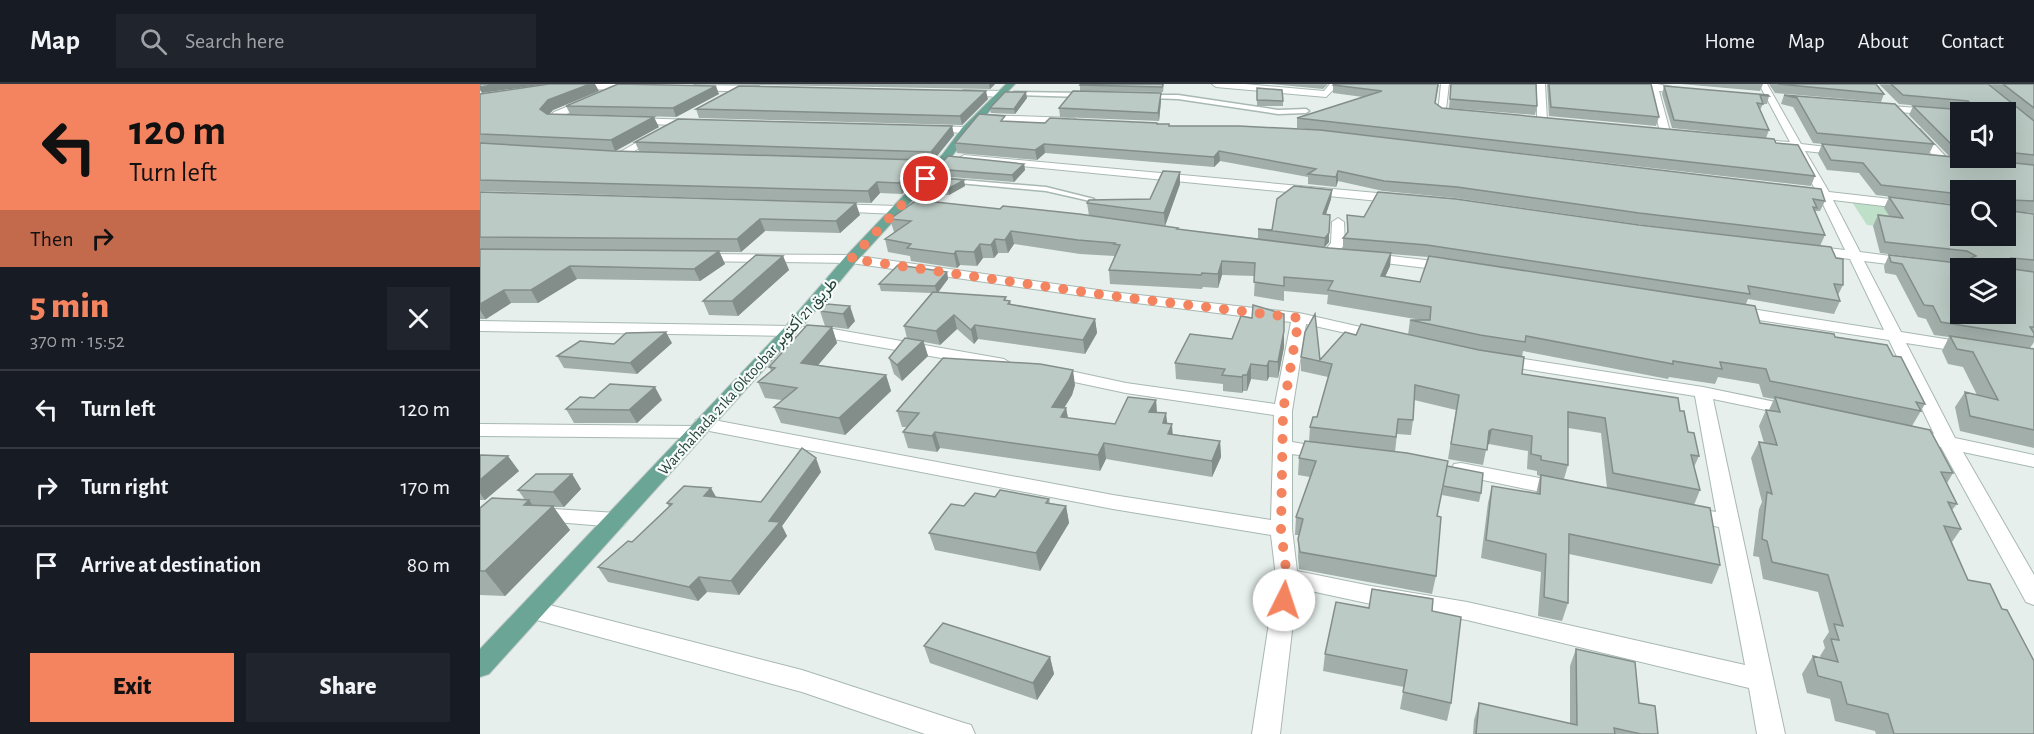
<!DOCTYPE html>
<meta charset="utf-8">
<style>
:root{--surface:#171b24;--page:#20242c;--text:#f1f3f6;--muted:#9ea1a6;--line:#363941;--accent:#f4845f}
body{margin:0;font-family:"Alegreya Sans",Vazirmatn,sans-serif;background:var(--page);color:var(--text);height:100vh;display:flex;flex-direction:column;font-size:22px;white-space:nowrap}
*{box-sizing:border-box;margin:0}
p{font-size:20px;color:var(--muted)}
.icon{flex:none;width:33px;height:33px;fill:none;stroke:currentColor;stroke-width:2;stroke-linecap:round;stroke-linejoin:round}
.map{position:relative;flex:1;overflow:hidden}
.details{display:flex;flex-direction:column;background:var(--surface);width:480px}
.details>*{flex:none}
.hud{background:#f4845f;color:#111;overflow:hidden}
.buttons{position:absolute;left:1470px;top:18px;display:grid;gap:12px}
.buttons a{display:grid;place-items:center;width:66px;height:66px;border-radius:0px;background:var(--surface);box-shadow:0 6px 24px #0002;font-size:30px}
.pin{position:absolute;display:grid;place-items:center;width:51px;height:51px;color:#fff;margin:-26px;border:3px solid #fff;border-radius:50%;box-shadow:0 2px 6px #0007}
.me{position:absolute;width:66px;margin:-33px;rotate:4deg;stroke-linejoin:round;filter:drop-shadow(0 0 4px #0008)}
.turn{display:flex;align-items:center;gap:21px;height:126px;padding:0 30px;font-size:27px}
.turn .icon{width:78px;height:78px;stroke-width:2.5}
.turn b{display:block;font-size:42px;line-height:51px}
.then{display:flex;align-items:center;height:57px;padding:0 30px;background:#0003;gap:12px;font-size:22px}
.round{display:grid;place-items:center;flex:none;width:63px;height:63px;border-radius:0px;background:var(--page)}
.headline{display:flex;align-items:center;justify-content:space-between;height:102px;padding:0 30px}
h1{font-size:36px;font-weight:800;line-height:45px;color:var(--accent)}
.primary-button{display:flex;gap:12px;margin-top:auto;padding:12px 30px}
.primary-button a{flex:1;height:69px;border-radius:0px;background:var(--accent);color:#111;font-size:24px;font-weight:800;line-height:69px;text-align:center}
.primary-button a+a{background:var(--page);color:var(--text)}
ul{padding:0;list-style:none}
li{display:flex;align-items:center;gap:18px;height:78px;padding:0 30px;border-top:2px solid var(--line)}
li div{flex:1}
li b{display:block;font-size:22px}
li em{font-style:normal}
header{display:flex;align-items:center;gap:36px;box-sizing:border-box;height:84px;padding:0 30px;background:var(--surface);border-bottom:2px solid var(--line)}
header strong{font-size:28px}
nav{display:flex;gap:33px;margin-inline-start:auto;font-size:21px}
.search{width:420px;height:54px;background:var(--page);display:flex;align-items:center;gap:15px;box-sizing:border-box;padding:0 21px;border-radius:0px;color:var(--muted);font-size:22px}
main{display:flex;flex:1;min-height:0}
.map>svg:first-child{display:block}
.green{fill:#bfe0c8}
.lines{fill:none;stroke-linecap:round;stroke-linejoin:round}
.service-casing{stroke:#a8b8b2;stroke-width:3}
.minor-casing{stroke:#a8b8b2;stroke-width:2}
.primary-casing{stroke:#c2cac8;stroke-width:2}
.service{fill:#fff;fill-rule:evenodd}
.minor{fill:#fff;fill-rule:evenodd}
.primary{fill:#6aa596;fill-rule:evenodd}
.wall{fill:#a1aea9;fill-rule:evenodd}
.shaded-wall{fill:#838d89}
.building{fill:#bbcac4;stroke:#838d89;stroke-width:1.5;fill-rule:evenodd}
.route{stroke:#f4845f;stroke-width:10;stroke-dasharray:0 18}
.labels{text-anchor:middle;stroke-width:4.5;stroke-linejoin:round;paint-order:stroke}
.street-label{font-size:16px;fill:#24423a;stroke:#f7fbf9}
</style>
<header>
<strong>Map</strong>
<div class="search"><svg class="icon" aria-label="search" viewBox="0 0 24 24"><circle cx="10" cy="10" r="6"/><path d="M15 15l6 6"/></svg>Search here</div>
<nav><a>Home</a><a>Map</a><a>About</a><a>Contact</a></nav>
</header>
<main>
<section class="details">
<div class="hud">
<div class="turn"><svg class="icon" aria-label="left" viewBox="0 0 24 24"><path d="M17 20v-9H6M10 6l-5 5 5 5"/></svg><div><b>120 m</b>Turn left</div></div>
<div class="then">Then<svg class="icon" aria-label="right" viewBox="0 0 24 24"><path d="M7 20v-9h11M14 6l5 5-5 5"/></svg></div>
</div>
<div class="headline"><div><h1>5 min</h1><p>370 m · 15:52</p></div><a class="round"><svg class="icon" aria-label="close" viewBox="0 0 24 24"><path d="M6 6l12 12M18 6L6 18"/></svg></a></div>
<ul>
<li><svg class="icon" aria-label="left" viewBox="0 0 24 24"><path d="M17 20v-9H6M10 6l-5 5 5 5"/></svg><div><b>Turn left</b></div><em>120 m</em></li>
<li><svg class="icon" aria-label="right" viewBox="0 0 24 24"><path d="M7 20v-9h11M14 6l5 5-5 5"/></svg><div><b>Turn right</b></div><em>170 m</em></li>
<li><svg class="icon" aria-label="arrive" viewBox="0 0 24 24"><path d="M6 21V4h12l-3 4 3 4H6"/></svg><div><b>Arrive at destination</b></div><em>80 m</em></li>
</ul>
<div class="primary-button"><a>Exit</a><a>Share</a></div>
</section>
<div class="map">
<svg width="1554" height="650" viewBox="0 0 1554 650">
<rect width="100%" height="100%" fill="#e6efeb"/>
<!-- green -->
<path class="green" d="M1372,118L1418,123L1436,146L1387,141Z"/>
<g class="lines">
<defs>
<path id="service" d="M534,8L603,9L606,11L603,13L532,11Z
M667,11H698L798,26L826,25L829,27L826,29L798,30L698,15L669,14Z
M470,95L566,103L614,115L610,117L566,107L468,98V96Z"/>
<path id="minor" d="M91,0H156L160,3L156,6L94,5L91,4Z
M732,0H765L844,7L850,0H859L846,13L736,3Z
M961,0H969L966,25L982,27V31L958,30Z
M1057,0H1065L1067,36L1062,39L1057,36Z
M1131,0H1177L1213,7L1208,10L1179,7L1190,48L1185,51L1180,48L1170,6L1135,3Z
M1279,0H1287L1321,60L1364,65L1369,68L1364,71L1325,67L1349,108L1480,123V131L1353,116L1380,168L1480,181L1487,184H1480V189L1384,177L1421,248L1490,259L1498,264L1490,269L1426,259L1475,354L1554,371V383L1483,368L1554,491V521L1546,518L1461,363L1425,355L1423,351L1425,347L1432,345L1454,350L1409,256L1253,232L1245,227L1253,222L1404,246L1370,175L1330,170L1323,166L1330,162L1365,166L1340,114L1318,112L1312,108L1318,104L1336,107L1314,65L1296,63L1291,60L1296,57L1310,58Z
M214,1L279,2L283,5L279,8L211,6L210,4Z
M484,6L522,7L527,10L522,13L481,11V7Z
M106,15L114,17L80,33L92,34V38H72L67,35L74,28Z
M1397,21L1480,27L1484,28H1480V33L1394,26V22Z
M503,31L593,34L598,37L593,40L500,36L498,34Z
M1526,31L1554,33V39L1526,37Z
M152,34L215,36L220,39L215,42L149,39V35Z
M449,42L486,43L491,46L486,49L445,47V43Z
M1432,45H1440L1469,76V80H1461L1432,49Z
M175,48L184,50L142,74L138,75L133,72Z
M484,71L919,111L925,115L919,119L480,76L479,74Z
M420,78L457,79L463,82L457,85L416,83V79Z
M353,120L417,122L423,126L417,130L349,127L347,124Z
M858,134L864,138L865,160L853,174H843L841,171L851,159L852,138Z
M885,169L971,179L978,183L971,187L880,176L878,173Z
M218,170L371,171L632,208L819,229L907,249L909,252L901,257L826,240L812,327V358L853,365L856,369L853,373L846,375L812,370V445L817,487L891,502L987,518L1265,581L1239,443L1201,435L1198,430L1201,425L1208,423L1236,428L1215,312L1019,281L1011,276L1019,271L1223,303L1320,323L1323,327L1320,331L1314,332L1233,315L1305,650H1277L1269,604L987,536L891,520L817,504L800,650H772L796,493L791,451L633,425L224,346L225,348L223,352L216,354L0,352V340L215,342L214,340L216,336L223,334L633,411L791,436L794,331L646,309L566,292L564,288L566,284L572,283L646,299L795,320L811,238L632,216L371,179L213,177L211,174L213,171Z
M0,237L310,242L353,245L524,275L532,280L524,285L353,255L310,252L0,247Z
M981,379L1080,398L1087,400L1090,405L1087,410L1080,412L974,390L971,385L974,380Z
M58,424L137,429L144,431L148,436L144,441L137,443L51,436L48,431L51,426Z
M54,517L322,586L481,638L491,641L495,650H445L322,608L46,533L42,526L46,519Z"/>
<path id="primary" d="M526,0H535L490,48L470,75L376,178L316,250L9,590L0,593V565L304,244L366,172L462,71L482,44Z"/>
</defs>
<!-- service casing -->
<use href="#service" class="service-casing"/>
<!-- minor casing -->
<use href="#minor" class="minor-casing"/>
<!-- primary casing -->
<use href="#primary" class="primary-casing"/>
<!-- service -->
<use href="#service" class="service"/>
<!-- minor -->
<use href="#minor" class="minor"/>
<!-- primary -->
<use href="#primary" class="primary"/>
</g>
<!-- wall -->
<path class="wall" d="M224,0H515L510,5Z
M601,0H684L683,8L600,7V1Z
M791,0H848L843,5Z
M959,0L955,19L962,24L1296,59L1335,92L1331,102L888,52L1345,117L1340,127H1336L1335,128L1345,151L1340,162L1156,140L975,114L903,107L858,97L856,103L828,100V93L740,77L734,83L565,69L557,76L477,69L475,59L526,37L565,39L677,40L689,42L836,46L817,44V34L883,13L853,9V1Z
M971,0L1057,22L1055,31L969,24Z
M1067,0H1171L1179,33L1176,42L1069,32Z
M1201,0H1283L1280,7Z
M1289,0H1396L1404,10L1401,18L1295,9Z
M1399,0H1508L1554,37V129L1532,127L1554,130V258L1550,264L1554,265V364L1480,347L1475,323L1485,308L1497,311L1483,283L1468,280L1462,267L1469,253L1454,251L1446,235L1438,233L1416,191L1405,189L1404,182L1409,171L1480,179L1400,169L1393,142L1398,131L1410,133L1404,124L1409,113L1480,152L1526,106H1480V121L1396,111L1379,89L1347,86L1338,70L1342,60L1469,72L1429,31L1433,22L1483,26L1419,20ZM1480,28H1526V74H1480Z
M1509,0H1554V37Z
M1184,2L1289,12L1287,20H1283L1280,26L1289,46L1286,54L1192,44L1182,10Z
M777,4L803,17V22H777Z
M119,7L73,26L69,30L179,43L136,67H159L155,58L472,42L474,51L453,77H441L444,87L422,110L400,109L391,119L0,107V10Z
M681,9V17L679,37L580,33L579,24Z
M239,10L196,33L90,30L86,22Z
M1304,11L1415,20L1454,60L1449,70L1333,59L1313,23L1301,20Z
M547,14L535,30L511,29L510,24Z
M508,15L482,41L219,34L216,25Z
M544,80L545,86L534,98L458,92L456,85Z
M700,100L685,142L698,145L813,159L778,155V145L792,146L852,106L851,115L846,130L849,158L844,163L863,165V154L867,150V131L1363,201L1358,211L1360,217L1354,230L1268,215L1266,220L1280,239L1355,253L1413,272L1445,320L1432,342L1473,389L1467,399L1477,420L1472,426L1481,445L1472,458L1554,650H1396L1395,647L1355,637L1350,615L1327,609L1322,590L1333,572L1341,574L1340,572L1345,564L1343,557L1349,548L1338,508L1283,495L1279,473L1273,472L1279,425L1282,418L1271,374L1279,358L1284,359L1279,342L1286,326H1289L1294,315L1283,313L1279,300L1238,293L1235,300L1189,293L1188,295L1043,267L1042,273V290L1200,327L1219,372L1214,383L1220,406L1214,421L1240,481L1232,500L1089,470L1088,519L1082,537L1058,532L1061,488L1001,474L1008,419L1012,402L1056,410L1060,392L1057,391V387L1047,385L1048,367L1009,360L1007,361L1003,381L968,375L976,326L934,316L933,336L931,351L917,350L915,368L957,432L956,492L952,510L819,485L818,473L819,451H815L816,433L830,393L818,391L819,374L829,358L830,343L837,333L848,293L821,287V273L840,276L876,251H928L930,236H941L847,220L848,211L804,207V217L774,212L775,192L742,191L738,204L723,203L722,205L630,200L629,186L635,172L600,170L534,160L528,169H518L514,174H503L497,182L480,181L477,184L431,177L430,172L408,168L405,155L415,148H414L410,135L520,125L609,132L607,119L670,115ZM911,170L948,173L940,198L905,193L910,182ZM1088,344L1121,349L1127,404L1084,395L1088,381Z
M485,102L469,111L441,110L439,104Z
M0,108L380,131L360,149L285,147L261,168L0,165Z
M0,165L239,167L245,180L220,197L97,195L58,219H31L6,235H0Z
M303,172L309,186L258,232L229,231L223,217Z
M467,188L468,195L458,208L530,217L531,220L615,235L617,249L605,270L498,255L494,260L477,245L460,261L444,258L448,272L422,297L414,290L409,274L427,254L424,242L451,209L401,207L399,200Z
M347,220L375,237L368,245L345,242L340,227Z
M352,243L357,259L338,281L406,291L411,307L365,351L301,339L294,323L302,316L285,314L278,298L291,287L289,283Z
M192,259L157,290L84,284L77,272L134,260Z
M804,263L798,294L789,293L787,297L771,295L767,307H763L762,309L743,307V300L696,295L695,279Z
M595,301L592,311L584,324H586L588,334L635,340L676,316L677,329L687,339L693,350L740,357L741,373L732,393L626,375L620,387L460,364L457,368L428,364L423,348L427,343H422L417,327Z
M114,314L182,316L157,339H94L86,325Z
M0,371L39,387L5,416H0Z
M967,382L1001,409L999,418L962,411Z
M341,388L302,442L307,452L259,511L227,508L218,517L128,498L118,483L152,458L189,423L187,419L236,413L281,418Z
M92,390L101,405L84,423H73L90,446L25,512L0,511V424L45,416L38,406Z
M515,413L569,415L570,419L586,422L589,439L560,487L455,466L449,449L484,422Z
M889,524L952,527L971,619L967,637L920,625L924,603L843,587L845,570Z
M444,562L570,573L574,590L557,616L450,579Z
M1096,565L1159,619L1178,650H993L994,636L999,619L1090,640V582Z"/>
<!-- shaded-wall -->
<path class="shaded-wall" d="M18,0H67L2,9L0,6V3Z
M110,0H115L119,7L73,26L65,35L60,25L68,16Z
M509,0H515L510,5Z
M236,2L239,10L196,33L193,24Z
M506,7L508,15L482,41L480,32Z
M546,8L547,14L535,30L534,25Z
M681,9V17L679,37L678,29Z
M174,33L179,43L135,67L131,56Z
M472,42L474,51L453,77L451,68Z
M564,60L565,69L557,76L555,66Z
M739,67L740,77L734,83V73Z
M441,76L444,87L422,110L419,99Z
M544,80L545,86L534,98L532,91Z
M858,87V97L856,103V93Z
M700,88V100L685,142L684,129Z
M484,96L485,102L469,111L468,105Z
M397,98L400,109L391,119L388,107Z
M852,106L851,115L843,139V130Z
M376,119L380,131L360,149L356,137Z
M280,135L285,147L261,168L257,155Z
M531,147L534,160L528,169L525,156Z
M849,149V158L844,164L845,154Z
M515,155L518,169L514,174L511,161Z
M500,160L503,174L497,182L494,168Z
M239,167L245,180L220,197L214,185Z
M476,167L480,181L477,184L474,170Z
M911,169L910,182L899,206L901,192Z
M303,172L309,186L258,232L252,217Z
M742,177V191L738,204V190Z
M90,182L97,195L58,219L51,206Z
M467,188L468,195L457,210L455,202Z
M24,206L31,219L6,235L0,226V220Z
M370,222L375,237L368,245L363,230Z
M474,231L477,245L460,261L456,247Z
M615,235L617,249L605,270L603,256Z
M495,241L498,255L494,260L491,246Z
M352,243L357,259L327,294L321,279Z
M804,247V263L798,294V278Z
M186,248L192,259L157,290L150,279Z
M443,257L448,272L422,297L417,281Z
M789,277V293L787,297V282Z
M771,280V295L767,307V291Z
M593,286L595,301L592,311L575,339L572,323Z
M406,291L411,307L365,351L359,334Z
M763,291V307L762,309V293Z
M175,303L182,316L157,339L149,326Z
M676,316L677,332L669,328Z
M586,324L589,340L581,333Z
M686,329L688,345L683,339Z
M692,340L693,356L688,350Z
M1012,345L1009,360L1006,362L1009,347Z
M455,348L460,364L457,368L452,352Z
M740,357L741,373L732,393V377Z
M624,359L626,375L620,387L618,371Z
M28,372L39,387L5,416L0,409V396Z
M336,374L341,388L302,442L307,452L259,511L251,497L289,437Z
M92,390L101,405L84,423L73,408Z
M231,404L239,418L224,412Z
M49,416L61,433L73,422L90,446L25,512L5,487L44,421Z
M586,422L589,439L560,487L556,469Z
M219,493L227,508L218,517L209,503Z
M570,573L574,590L557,616L553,599Z"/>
<!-- building -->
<path class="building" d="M0,0H18L0,3Z
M69,0H110L68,16L60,25L67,30L174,33L131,56L0,50V10Z
M138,0L236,2L193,24L86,22Z
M601,0H683L682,3L600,1Z
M854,0H958L955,19L962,24L1294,55L1296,59L1318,61L1335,92L817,34L902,7L853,1Z
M971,0H1056L1057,22L970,15Z
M1069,0H1171L1179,33L1071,23Z
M1298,0H1396L1404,10Z
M1411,0H1508L1554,37V71L1526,68V28H1480V64L1474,63L1433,22L1484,26L1490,19L1488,17L1423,11Z
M1523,0H1554V24Z
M259,2L506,7L480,32L216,25Z
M1184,2L1288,11L1289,12L1280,11L1283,20L1277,19L1289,46L1194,36Z
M777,4L802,6L803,17L777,16Z
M593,7L681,9L678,29L579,24Z
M525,8H546L534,25L510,24Z
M1304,11L1415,20L1454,60L1337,49L1317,14Z
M499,30L525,32L521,37L565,39L570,34L677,39V40H689V42H759L840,46L1341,105L1345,117L1333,115L1337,124L1333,123L1345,151L1159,129L977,103L904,97L858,87L856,93L828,90L836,85L739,67L734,73L564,60L555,66L475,59Z
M198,35L472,42L451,68L155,58Z
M0,59L133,67L441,76L419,99L397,98L388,107L0,96Z
M1342,60L1554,81V117L1531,116L1532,127L1554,130V176L1531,174L1533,185L1554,188V243H1550L1554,249V253L1461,238L1453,222L1444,221L1422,180L1411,178L1409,171L1486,180L1489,175L1496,172L1487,167L1405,158L1398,131L1423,134L1409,113L1480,122V152H1526V106H1480V110L1401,101L1383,79L1351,76ZM1480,184H1526V230H1480Z
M468,72L544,80L532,91L456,85Z
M683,87L700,88L684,129L607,119L609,116L670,115Z
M450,93L484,96L468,105L439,104Z
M814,102L852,106L843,130L850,131L849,149L845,154L778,145L792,146L797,115Z
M0,108L376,119L356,137L280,135L257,155L0,153Z
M898,108L976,115L1159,141L1351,163L1356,174L1363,175V201L1354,200L1360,217L1268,202L1270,210L947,161L863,154L868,148L867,131L884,133Z
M437,116L520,125L523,122L599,130L698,144L697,145L849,164L911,169L901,192L940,198L949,172L1275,222L1280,239L1354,250L1355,253L1407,261L1413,272L1421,273L1445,320L1436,318L1441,327L1290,297L1286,285L1240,278L1242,285L1193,277V280L1046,252L1045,258L1000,251L930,236H950L951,223L848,206L853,197L804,193V202L774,198L775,179L742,177L738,190L722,189L721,191L629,186L640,161L634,160L635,159L598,156L531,147L525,156L515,155L511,161L500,160L494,168L476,167L474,170L427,164L431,160L405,155L431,137L410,135Z
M0,165L239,167L214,185L90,182L51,206H24L0,220Z
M276,171L303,172L252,217H223Z
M418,181L467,188L455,202L399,200Z
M453,208L526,213L524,216L530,217L528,220L615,235L603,256L495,241L491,246L474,231L456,247L424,242Z
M347,220L370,222L363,230L340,227Z
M773,221L804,230V247L798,278L789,277L787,282L771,280L767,291H763L762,293L742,291L745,285L695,279L710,250L752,255L761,232L772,234Z
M835,230L840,276L865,248L876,251L881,240L999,266L1044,273L1042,290L1198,314L1200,327H1204L1208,348L1214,349L1219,372L1211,371L1220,406L1133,389L1125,334L1088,328V381L1061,376V372L1051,370L1052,352L1012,345L1009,347L1007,366L971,360L979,311L935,301L933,336L918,335L916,353L830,343L833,333H837L852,280L821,273L825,248Z
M327,241L352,243L321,279L406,291L359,334L294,323L317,304L278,298L295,284L289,283Z
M186,248L150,279L77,272L100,257L134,260L146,249Z
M1470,252L1554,265V346L1490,332L1485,308L1518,316L1493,268L1477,265Z
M425,254L443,257L417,281L409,274Z
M463,274L560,280L593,286L589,296L572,323L586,324L581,333L635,340L648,313L676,316L669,328L686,329L683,339L692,340L688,350L740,357L732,377L624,359L618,371L455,348L452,352L423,348L439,329L417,327Z
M130,300L175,303L149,326L86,325L100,313L114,314Z
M1295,313L1450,346L1473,389L1461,388L1477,420L1468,418L1481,445L1464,442L1488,496L1510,500L1522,525L1527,526L1554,577V650H1414L1408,630L1367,620L1361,598L1338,592L1333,572L1358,578L1351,555L1359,556L1354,540L1363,542L1348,491L1292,478L1287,457L1282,455L1287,408L1292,410L1279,358L1297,361L1286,326L1300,328Z
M825,357L927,369L968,377L957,432L961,433L956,492L820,468L818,455L823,435L816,433L836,377L819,374Z
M322,364L336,374L289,437L300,438L251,497L219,493L209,503L118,483L148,457L152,458L192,420L187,419L204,402L231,404L224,412L281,418Z
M0,371L28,372L0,396Z
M967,382L1003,389L1001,409L963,402Z
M56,390H92L73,408L38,406Z
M1061,391L1230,424L1240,481L1089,450L1088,519L1064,513L1066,470L1006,456L1012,402L1060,410Z
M520,406L569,415L566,419L586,422L556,469L449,449L471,420L484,422L495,409L515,413Z
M12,414L49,416L44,421L73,422L5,487H0V424Z
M892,505L953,515L952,527L981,533L971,619L923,608L927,586L845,570L856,518L889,524Z
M463,539L570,573L553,599L444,562Z
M1096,565L1155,578L1159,619L1175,622L1178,650H1161L1134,644L1135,650H996L999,619L1097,641Z"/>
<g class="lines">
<!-- route -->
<path class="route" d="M446,95L371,175L632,212L819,234L803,327L801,446L807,493L804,516"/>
</g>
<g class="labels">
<!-- street labels -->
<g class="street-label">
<text transform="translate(267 292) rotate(-48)" y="6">Warshahada 21ka Oktoobar طريق 21 أكتوبر</text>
</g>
</g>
</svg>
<div class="buttons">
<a><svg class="icon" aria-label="sound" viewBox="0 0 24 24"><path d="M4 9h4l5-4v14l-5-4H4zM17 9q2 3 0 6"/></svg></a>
<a><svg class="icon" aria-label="search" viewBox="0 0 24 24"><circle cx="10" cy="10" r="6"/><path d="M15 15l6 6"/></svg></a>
<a><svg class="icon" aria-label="layers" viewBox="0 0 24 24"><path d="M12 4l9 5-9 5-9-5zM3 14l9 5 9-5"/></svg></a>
</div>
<div class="pin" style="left:446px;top:95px;background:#d93025"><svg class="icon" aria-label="arrive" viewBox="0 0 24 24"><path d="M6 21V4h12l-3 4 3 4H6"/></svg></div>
<svg class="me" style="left:804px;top:516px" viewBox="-20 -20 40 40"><circle r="19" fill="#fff"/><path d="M0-13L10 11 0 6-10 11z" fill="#f4845f"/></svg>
</div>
</main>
